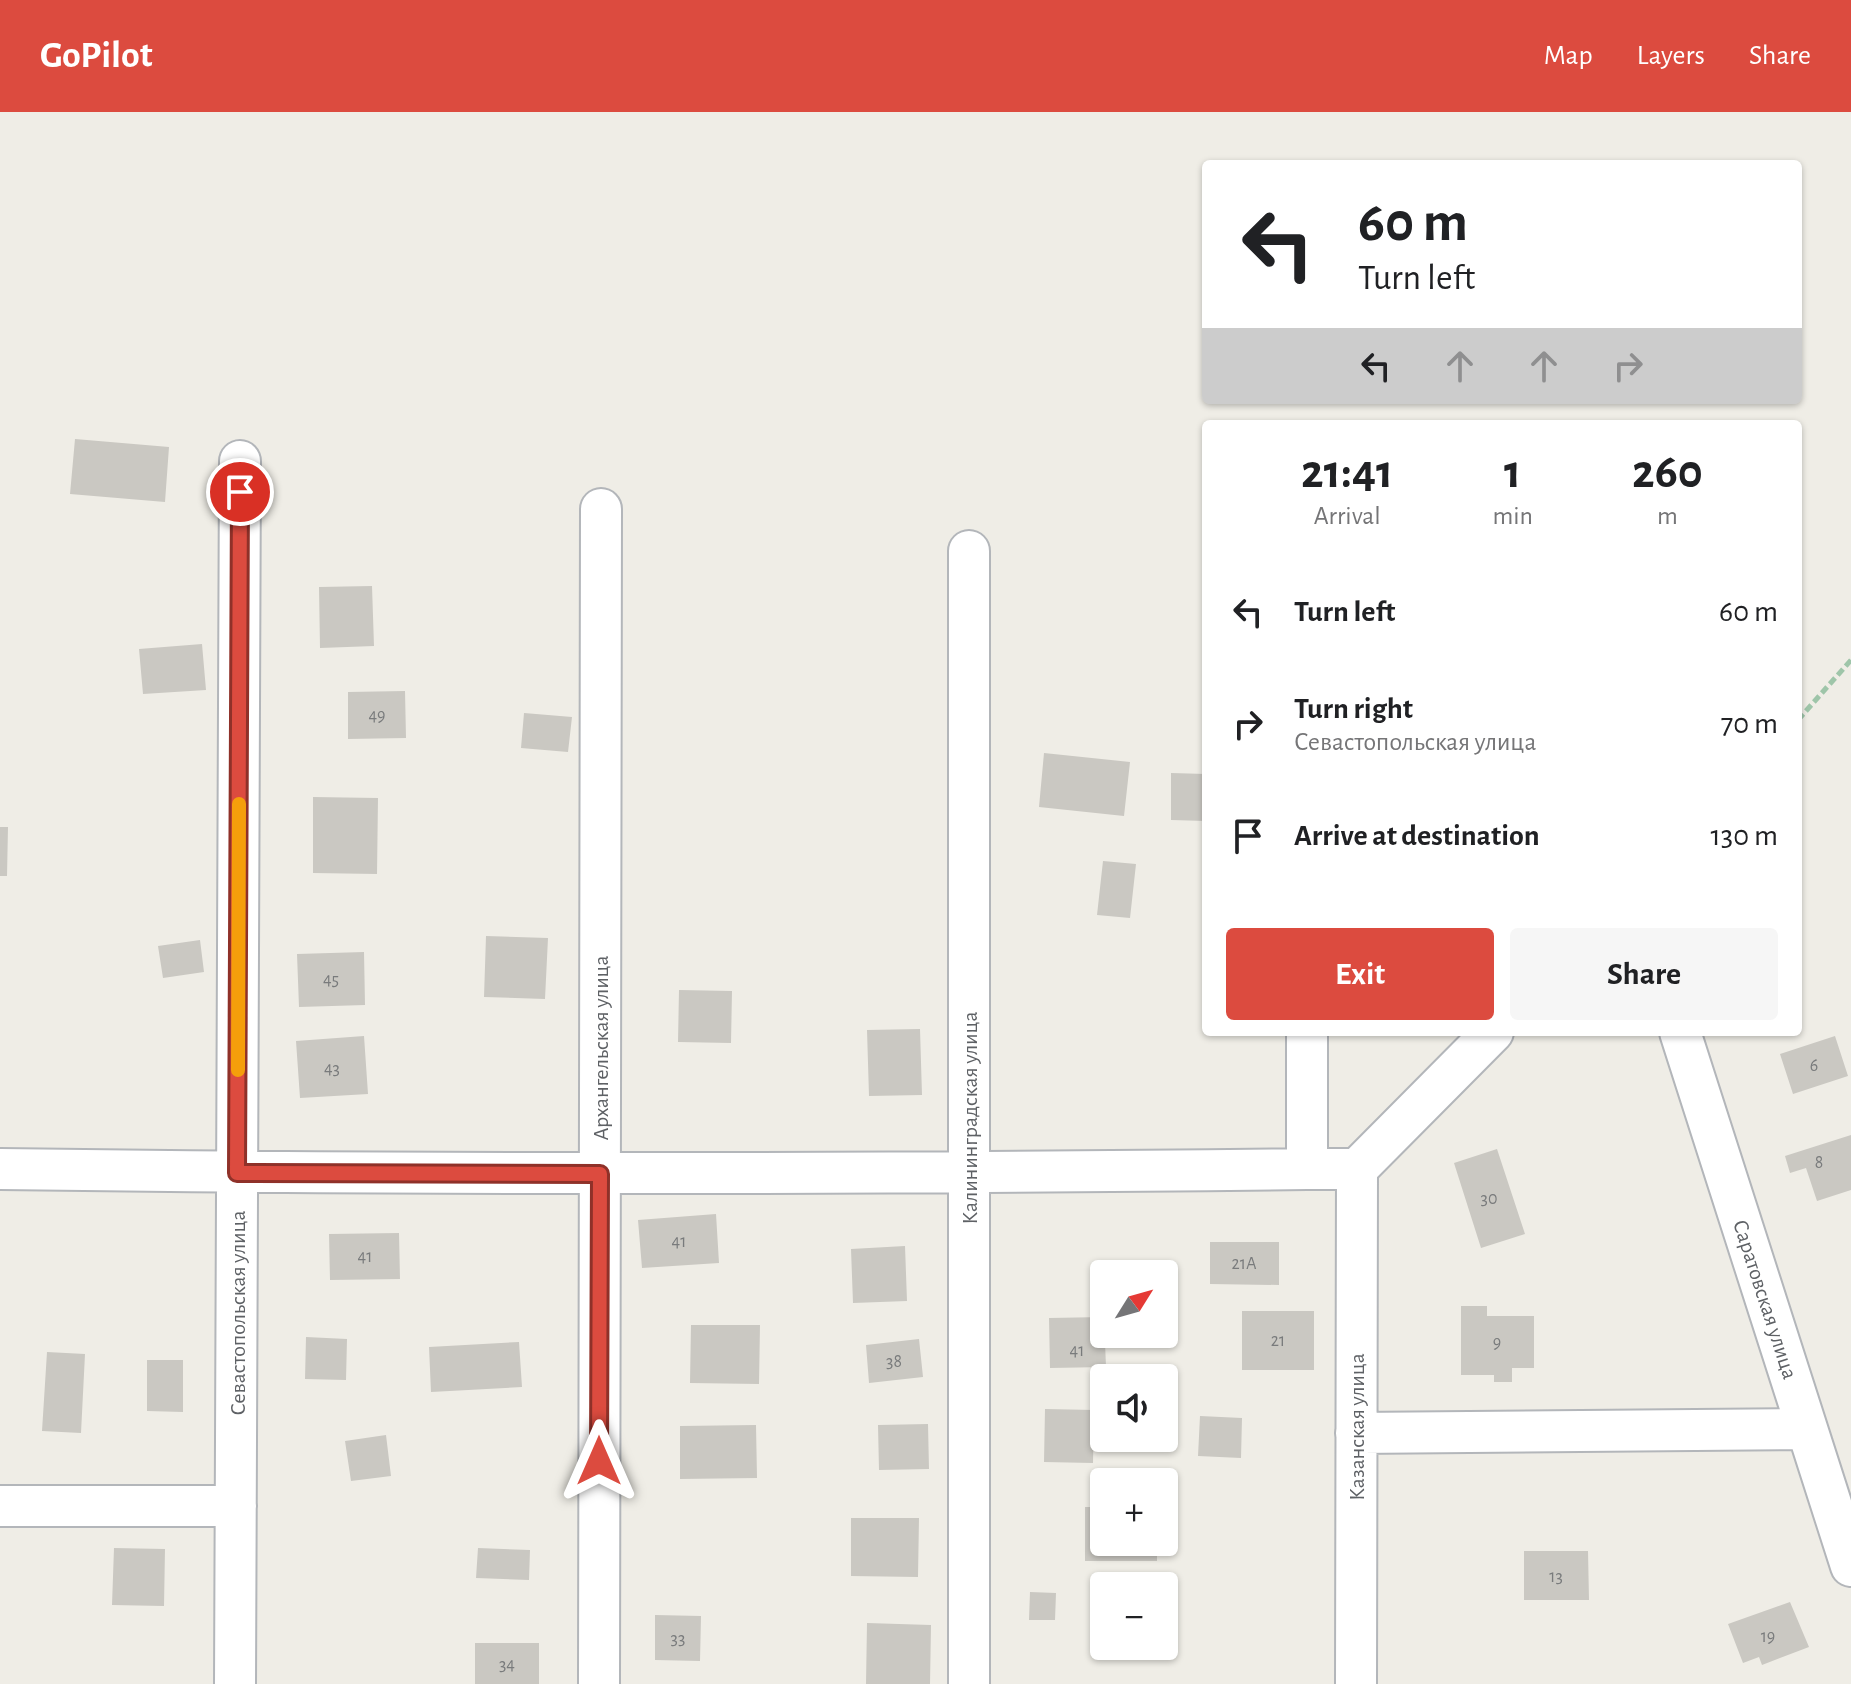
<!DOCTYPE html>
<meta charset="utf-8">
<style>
:root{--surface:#fff;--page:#f6f6f6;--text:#202124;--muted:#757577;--accent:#dc4b3f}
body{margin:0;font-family:"Alegreya Sans",sans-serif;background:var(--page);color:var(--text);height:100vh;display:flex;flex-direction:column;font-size:30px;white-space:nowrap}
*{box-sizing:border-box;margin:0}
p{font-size:26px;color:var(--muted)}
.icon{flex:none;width:44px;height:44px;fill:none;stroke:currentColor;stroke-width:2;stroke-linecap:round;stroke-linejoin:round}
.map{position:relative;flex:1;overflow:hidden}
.panel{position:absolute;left:1202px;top:308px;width:600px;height:616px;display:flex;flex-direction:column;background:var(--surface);border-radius:8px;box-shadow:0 2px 6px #0004}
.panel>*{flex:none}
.guide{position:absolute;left:1202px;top:48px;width:600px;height:244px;border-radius:8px;box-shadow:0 2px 6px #0004;background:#fff;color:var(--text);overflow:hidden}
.needle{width:52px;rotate:53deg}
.controls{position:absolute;left:1090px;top:1148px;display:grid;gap:16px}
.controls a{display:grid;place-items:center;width:88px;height:88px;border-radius:8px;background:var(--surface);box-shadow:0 2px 6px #0004;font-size:40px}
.pin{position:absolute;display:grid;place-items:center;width:68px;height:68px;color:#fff;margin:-34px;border:4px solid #fff;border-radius:50%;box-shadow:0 2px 8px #0007}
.me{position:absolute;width:88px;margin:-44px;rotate:0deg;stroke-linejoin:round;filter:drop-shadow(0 0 6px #0008)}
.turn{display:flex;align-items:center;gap:28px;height:168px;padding:0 24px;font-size:36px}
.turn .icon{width:104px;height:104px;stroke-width:2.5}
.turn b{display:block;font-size:56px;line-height:68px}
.lanes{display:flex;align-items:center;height:76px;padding:0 24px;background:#0003;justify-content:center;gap:40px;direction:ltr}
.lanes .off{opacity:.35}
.eta{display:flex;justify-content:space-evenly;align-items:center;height:136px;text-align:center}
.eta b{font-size:48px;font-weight:700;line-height:56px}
.action{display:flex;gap:16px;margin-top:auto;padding:16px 24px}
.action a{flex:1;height:92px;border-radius:8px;background:var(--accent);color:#fff;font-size:32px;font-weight:700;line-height:92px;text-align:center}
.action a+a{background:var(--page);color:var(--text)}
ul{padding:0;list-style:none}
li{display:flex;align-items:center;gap:24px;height:112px;padding:0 24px}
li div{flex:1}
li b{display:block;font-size:30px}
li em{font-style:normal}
header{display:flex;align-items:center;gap:48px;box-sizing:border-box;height:112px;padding:0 40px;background:var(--accent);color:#fff}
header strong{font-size:38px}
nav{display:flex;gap:44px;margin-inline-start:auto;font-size:28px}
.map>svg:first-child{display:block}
.building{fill:#cac8c2}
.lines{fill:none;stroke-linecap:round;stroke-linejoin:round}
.minor-casing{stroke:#b3b6ba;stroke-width:44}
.path{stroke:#9ec5a9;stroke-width:5;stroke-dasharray:8 4;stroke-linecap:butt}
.minor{stroke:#fff;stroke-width:40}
.route-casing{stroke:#8f3129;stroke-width:20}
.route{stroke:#dc4b3f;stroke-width:14}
.slow{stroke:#f59e0b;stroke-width:14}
.labels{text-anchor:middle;stroke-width:8;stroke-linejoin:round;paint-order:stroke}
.number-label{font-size:18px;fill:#797b7c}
.street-label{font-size:22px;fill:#5e6165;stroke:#fff}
</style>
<header>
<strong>GoPilot</strong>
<nav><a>Map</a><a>Layers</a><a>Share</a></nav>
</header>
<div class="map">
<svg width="1851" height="1572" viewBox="0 0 1851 1572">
<rect width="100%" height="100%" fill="#efede6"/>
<!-- building -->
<path class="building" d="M75,327L169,335L165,390L70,382Z
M372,474L374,534L320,536L319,475Z
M202,532L206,578L143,582L139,537Z
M405,579L406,626L348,627V580Z
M524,601L572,605L568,640L521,636Z
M1044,641L1130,650L1124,704L1039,695Z
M1171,661L1206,662V709L1171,708Z
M313,685L378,686L377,762L313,761Z
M0,715H8L7,764H0Z
M1103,749L1136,752L1130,806L1097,803Z
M486,824L548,826L545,887L484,885Z
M200,828L204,860L163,866L158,834Z
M364,840L365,893L299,895L297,842Z
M679,878L732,879L731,931L678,930Z
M920,917L922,983L869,984L867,918Z
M364,924L368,982L300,986L296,929Z
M1835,924L1848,964L1793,982L1780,942Z
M1851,1023V1078L1817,1089L1806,1056L1790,1061L1785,1044Z
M1497,1037L1525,1122L1481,1136L1454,1051Z
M716,1102L719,1151L642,1156L638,1108Z
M399,1121L400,1167L330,1168L329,1122Z
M1210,1130H1279V1173L1210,1172Z
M905,1134L907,1189L853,1191L851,1137Z
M1461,1194H1487V1204H1534V1256H1512V1270H1494V1263H1461Z
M1242,1199H1314V1258H1242Z
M1104,1205L1106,1255L1050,1256L1049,1206Z
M691,1213H760L759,1272L690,1271Z
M306,1225L347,1227L346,1268L305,1267Z
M919,1227L923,1265L869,1271L866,1233Z
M519,1230L522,1275L431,1280L429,1235Z
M47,1240L85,1242L81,1321L42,1319Z
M147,1248H183V1300L147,1299Z
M1045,1297L1094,1298L1093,1351L1044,1350Z
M1200,1304L1242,1306L1241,1346L1198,1344Z
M928,1312L929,1357L879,1358L878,1313Z
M756,1313L757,1366L680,1367V1314Z
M386,1323L391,1364L351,1369L345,1329Z
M1085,1395H1104V1430H1157V1449H1085Z
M851,1406H919L918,1465L851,1464Z
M114,1436L165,1437L164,1494L112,1493Z
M478,1436L530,1438L529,1468L476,1466Z
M1524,1439H1588L1589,1488H1524Z
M1030,1480L1056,1481L1055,1508H1029Z
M1790,1490L1809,1535L1762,1553L1759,1545L1743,1551L1728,1512Z
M655,1503L701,1504L700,1549L655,1548Z
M867,1511L931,1513L930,1572H866Z
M475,1531H539V1572H475Z"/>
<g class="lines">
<defs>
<path id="minor" d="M1307,920V1057H1357L1493,920
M1680,920L1851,1454
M0,1057C436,1063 871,1062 1307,1057
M1356,1321L1807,1317
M0,1394H236
M235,1572L240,349
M599,1572L601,397
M969,1572V439
M1356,1572L1357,1057"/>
</defs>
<!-- minor casing -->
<use href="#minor" class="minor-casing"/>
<!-- path -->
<path class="path" d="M1798,608L1851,548"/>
<!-- minor -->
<use href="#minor" class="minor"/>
</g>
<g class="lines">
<defs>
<path id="route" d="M240,380L237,1061L600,1062L599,1349"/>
</defs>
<!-- route casing -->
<use href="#route" class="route-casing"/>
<!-- route -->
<use href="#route" class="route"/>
<!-- slow -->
<path class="slow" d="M238,958L239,692"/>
</g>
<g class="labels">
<!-- number labels -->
<g class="number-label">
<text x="377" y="609">49</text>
<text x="331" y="873">45</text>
<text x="1814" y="959">6</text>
<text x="332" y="962">43</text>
<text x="1819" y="1056">8</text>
<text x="1489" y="1092">30</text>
<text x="679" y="1135">41</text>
<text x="365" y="1150">41</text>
<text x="1244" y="1157">21А</text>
<text x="1278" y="1234">21</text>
<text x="1497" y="1236">9</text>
<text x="1077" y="1244">41</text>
<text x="894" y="1255">38</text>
<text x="1556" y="1470">13</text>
<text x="1768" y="1530">19</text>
<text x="678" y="1532">33</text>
<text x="507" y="1558">34</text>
</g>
<!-- street labels -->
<g class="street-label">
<text transform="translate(600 936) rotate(-90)" y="8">Архангельская улица</text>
<text transform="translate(969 1006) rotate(-90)" y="8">Калининградская улица</text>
<text transform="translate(1766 1187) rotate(72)" y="8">Саратовская улица</text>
<text transform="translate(237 1201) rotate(-90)" y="8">Севастопольская улица</text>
<text transform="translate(1356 1315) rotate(-90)" y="8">Казанская улица</text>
</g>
</g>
</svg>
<div class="controls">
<a><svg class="needle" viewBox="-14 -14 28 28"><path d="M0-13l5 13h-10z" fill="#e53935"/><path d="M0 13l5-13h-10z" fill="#757577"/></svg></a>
<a><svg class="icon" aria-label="sound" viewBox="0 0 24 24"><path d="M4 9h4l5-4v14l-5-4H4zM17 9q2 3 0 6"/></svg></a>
<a>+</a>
<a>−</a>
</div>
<div class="pin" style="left:240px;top:380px;background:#d93025"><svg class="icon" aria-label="arrive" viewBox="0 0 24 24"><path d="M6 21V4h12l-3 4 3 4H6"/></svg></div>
<svg class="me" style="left:599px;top:1349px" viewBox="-20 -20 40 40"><path d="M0-17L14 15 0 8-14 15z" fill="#dc4b3f" stroke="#fff" stroke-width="4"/></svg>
<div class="guide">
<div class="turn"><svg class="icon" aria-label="left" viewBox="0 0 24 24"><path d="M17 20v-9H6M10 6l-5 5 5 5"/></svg><div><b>60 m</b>Turn left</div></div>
<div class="lanes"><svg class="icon" aria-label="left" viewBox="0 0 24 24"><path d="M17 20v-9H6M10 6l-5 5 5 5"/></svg><svg class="icon off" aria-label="ahead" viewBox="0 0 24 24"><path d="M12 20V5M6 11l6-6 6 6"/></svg><svg class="icon off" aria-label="ahead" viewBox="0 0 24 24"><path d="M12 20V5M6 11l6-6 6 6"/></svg><svg class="icon off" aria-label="right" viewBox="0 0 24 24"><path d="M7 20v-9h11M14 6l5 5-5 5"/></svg></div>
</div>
<section class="panel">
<div class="eta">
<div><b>21:41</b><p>Arrival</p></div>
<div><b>1</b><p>min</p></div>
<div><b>260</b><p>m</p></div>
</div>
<ul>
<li><svg class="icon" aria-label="left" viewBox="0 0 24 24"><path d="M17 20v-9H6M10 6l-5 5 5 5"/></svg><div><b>Turn left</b></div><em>60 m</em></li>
<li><svg class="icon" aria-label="right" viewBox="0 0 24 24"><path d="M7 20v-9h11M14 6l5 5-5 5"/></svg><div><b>Turn right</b><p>Севастопольская улица</p></div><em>70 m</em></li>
<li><svg class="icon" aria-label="arrive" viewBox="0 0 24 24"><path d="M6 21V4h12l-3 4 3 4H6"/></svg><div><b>Arrive at destination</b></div><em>130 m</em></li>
</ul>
<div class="action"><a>Exit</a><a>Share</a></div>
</section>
</div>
